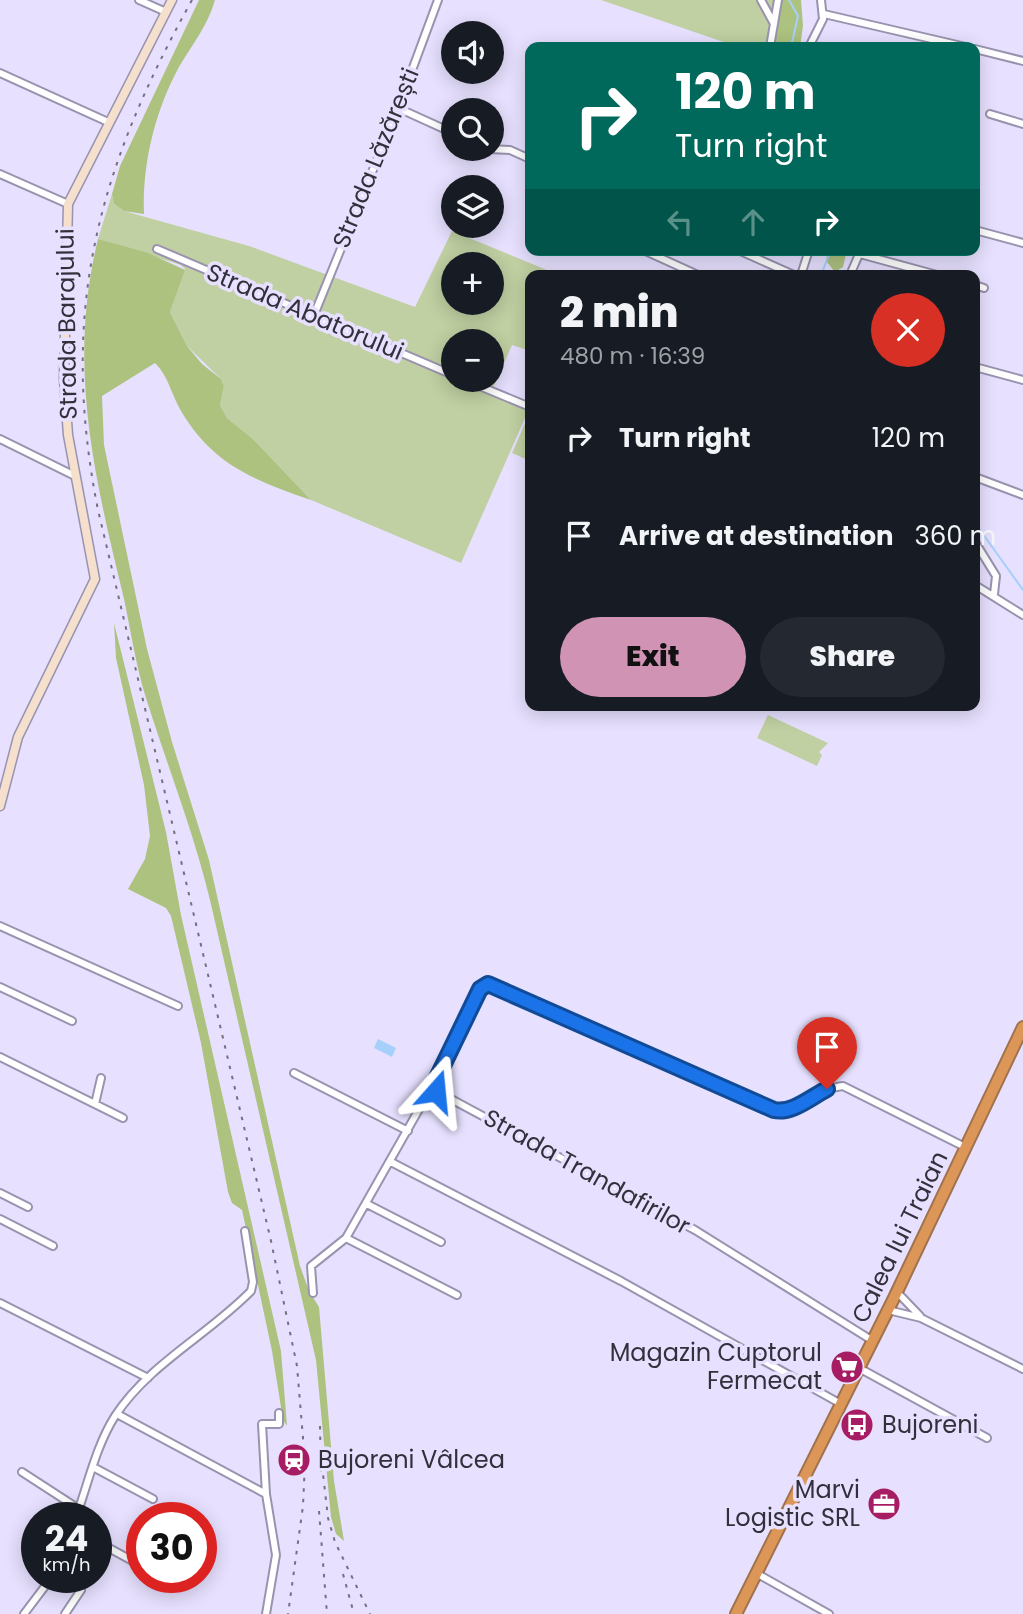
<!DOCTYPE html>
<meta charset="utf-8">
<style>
:root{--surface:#171b24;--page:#242831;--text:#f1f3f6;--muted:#9ea1a6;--accent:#d093b4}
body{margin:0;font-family:Poppins,sans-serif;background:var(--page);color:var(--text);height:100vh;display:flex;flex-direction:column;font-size:26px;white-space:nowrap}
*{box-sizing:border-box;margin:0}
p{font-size:23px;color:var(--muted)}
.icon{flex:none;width:38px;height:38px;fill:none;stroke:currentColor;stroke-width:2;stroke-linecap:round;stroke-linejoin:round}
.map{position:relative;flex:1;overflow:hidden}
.details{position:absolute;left:525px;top:270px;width:455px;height:441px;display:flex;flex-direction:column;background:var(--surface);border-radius:14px;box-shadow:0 4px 18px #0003}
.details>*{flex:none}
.guide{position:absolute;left:525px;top:42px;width:455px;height:214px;border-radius:14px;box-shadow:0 4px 18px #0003;background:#00695c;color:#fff;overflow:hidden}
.tools{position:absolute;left:441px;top:21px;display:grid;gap:14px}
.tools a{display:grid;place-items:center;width:63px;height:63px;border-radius:50%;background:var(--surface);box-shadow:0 4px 18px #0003;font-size:35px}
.speed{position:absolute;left:21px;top:1502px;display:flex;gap:14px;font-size:35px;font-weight:700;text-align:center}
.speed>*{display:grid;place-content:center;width:91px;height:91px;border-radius:50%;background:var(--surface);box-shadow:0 4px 18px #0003;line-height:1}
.speed small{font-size:18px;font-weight:400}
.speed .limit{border:10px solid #d22;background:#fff;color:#111}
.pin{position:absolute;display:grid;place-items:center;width:60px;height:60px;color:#fff;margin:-72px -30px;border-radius:50% 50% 50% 0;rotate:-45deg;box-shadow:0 0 7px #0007}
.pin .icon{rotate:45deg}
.me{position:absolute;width:77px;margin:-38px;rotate:18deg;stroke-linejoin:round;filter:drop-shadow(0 0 5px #0008)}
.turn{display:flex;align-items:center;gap:24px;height:147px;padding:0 35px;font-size:32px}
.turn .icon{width:91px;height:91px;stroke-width:2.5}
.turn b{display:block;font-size:49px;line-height:60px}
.lanes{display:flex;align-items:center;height:66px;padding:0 35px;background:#0003;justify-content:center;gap:35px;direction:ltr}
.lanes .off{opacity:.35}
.round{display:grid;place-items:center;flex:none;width:74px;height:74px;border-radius:37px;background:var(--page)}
.headline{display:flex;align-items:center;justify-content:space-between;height:119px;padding:0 35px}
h1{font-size:42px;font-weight:800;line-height:52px}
.primary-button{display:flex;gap:14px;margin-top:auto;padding:14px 35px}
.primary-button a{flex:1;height:80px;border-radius:42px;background:var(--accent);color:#111;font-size:28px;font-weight:800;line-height:80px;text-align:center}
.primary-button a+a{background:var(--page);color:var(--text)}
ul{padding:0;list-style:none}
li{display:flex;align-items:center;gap:21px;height:98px;padding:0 35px}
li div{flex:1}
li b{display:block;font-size:26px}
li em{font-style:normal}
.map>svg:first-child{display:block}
.green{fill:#c0d0a2;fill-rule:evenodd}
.forest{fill:#adc27f}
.water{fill:#a6d0fa}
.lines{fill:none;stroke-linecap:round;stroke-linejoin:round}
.stream{stroke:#a6d0fa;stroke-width:2}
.street-casing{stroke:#9993af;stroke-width:10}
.secondary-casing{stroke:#9993af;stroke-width:11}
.highway-casing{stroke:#a0724e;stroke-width:14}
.street{stroke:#fff;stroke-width:6}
.secondary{stroke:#f4e0cd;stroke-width:8}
.highway{stroke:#db9658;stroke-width:10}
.rail{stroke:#746f82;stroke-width:2;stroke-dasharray:3.5 7;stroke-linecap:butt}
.route-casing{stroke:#114b97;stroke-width:18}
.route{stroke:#1a73e8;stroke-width:12}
.labels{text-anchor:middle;stroke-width:7;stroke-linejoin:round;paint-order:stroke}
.street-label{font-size:24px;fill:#33303c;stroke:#e7e1ff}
.poi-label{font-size:24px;fill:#33303c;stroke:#e7e1ff;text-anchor:end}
</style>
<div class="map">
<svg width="1023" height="1614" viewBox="0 0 1023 1614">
<rect width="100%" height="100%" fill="#e7e1ff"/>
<!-- green -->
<path class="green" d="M601,0H772L779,18L773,47H738Z
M112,194L114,204L124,211L249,246L415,307L452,231L559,275H530V351L512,345L491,393L529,409L461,563L311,500L253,439L227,418L220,405L224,386L221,379L187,346L170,312L185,269L181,265L98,239ZM453,264H492V303H453ZM453,341H492V380H453Z
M530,412V461L512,453Z
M768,715L828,743L819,752L822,755L817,766L757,738Z"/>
<!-- forest -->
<path class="forest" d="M199,0H215C208,25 192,45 179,67C155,111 142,164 144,214L124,211L114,204L112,194L120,166Z
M772,0H801L803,26L800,47H773L779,18Z
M98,239L148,253L185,270L170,312L187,346L202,364L221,379L224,386L220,405L227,418L253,439L311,500C254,480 213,465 181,411C172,396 168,375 155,363L102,396L104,445L147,649L172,742L209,860L300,1266L309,1291L319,1307L334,1481L344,1541L336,1534L331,1517L316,1360L210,900C193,830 167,765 146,698C136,666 131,632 124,599C94,475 67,366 98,239Z
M828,250H847L843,267L835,272L826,261Z
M114,623L166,832L181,915L281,1351L287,1426L283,1420L272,1351L242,1210L232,1203L228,1192L201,1043L171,916L166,908L128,889L145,859L150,836L144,785L116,658Z"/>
<!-- water -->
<path class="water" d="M378,1039L396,1048L392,1057L374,1048Z"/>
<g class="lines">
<!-- stream -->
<path class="stream" d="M789,0L798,16L791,47
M821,275L831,250
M975,523L1023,590"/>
<defs>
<path id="street" d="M139,0L166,12
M761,0L773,22
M824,14L966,47
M770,47L778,0
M809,47L823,19L821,0
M975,49L1023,61
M0,73L108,122
M398,108L453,133
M990,114L1023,124
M489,149L510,150L530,159
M0,174L68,204
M975,230L1023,243
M157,249L453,375
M643,250L698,275
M738,250L794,275
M860,254L937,275
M801,275L809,250
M850,275L860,252
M975,285L984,288
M314,315L398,108L438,0
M975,367L1023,380
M465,380L530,407
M0,439L75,476
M975,477L1023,495
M975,542L996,576L994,594
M975,585L1023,615
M0,926L178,1006
M0,987L72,1021
M0,1057L123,1118
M294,1073L408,1131
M436,1091L437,1078L480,989L488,984L773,1109C797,1115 818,1088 843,1086L967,1148
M95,1104L101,1078
M391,1162L621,1281L841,1404
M0,1193L28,1207
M367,1204L441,1242
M0,1219L53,1246
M346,1238L457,1295
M897,1292L920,1316
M313,1293L311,1266L346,1238L426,1097L436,1091L695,1230L873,1341
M0,1303L148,1378
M888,1310L921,1318L1023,1369
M859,1368L987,1438
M117,1414L266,1494L276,1555L266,1614
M93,1467L153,1499
M22,1472L79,1509
M266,1494L262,1424H279V1413
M76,1517C88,1484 96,1446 115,1416C149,1364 208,1335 251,1291L253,1282L245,1231
M96,1541L142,1566
M756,1573L829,1614
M64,1577L81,1590L65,1614
M24,1614L52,1577"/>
<path id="secondary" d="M0,806L18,737L95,579L68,435L64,379L68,204L172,0"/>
<path id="highway" d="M736,1614L893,1300L1023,1027"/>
</defs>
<!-- street casing -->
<use href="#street" class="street-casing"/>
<!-- secondary casing -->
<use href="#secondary" class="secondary-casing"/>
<!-- highway casing -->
<use href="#highway" class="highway-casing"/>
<!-- street -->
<use href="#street" class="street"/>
<!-- secondary -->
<use href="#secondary" class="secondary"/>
<!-- highway -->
<use href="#highway" class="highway"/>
<!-- rail -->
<path class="rail" d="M192,0C96,173 59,313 98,510L271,1241L297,1366L305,1462L303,1506L288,1614
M320,1426L321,1475
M322,1465L328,1518L335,1542L370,1614
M319,1511L327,1614
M343,1574L354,1614"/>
</g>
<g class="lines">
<defs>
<path id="route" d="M436,1091L437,1078L480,989L488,984L774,1110C792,1114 811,1097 827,1089"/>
</defs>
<!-- route casing -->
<use href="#route" class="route-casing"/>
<!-- route -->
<use href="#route" class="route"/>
</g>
<!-- icons -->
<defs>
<symbol id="supermarket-disc" viewBox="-11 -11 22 22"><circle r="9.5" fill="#a71d64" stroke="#e7e1ff"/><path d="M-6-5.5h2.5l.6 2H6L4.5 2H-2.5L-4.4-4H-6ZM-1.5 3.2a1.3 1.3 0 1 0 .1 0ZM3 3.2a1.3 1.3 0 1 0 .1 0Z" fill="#fff"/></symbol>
<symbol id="bus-disc" viewBox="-11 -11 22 22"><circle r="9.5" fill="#a71d64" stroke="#e7e1ff"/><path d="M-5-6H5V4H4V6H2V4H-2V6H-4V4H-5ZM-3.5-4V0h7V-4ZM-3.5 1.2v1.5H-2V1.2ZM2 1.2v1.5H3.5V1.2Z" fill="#fff"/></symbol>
<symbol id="station-disc" viewBox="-11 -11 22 22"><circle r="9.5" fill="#a71d64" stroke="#e7e1ff"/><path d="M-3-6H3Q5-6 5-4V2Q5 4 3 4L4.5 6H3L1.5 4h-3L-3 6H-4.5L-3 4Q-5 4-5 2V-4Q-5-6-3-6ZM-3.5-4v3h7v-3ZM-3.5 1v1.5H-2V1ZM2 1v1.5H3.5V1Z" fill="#fff"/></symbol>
<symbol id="office-disc" viewBox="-11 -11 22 22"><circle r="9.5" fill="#a71d64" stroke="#e7e1ff"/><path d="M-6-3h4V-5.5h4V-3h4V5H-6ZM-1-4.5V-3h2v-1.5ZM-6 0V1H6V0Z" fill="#fff"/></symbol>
</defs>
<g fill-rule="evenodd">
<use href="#supermarket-disc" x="828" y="1348" width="38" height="38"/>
<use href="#bus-disc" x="838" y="1406" width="38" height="38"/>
<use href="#station-disc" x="275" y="1441" width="38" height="38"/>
<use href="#office-disc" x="865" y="1485" width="38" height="38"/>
</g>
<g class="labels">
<!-- street labels -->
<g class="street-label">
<text transform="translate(376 158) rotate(-68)" y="8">Strada Lăzărești</text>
<text transform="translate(305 312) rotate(23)" y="8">Strada Abatorului</text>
<text transform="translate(67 324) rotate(-91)" y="8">Strada Barajului</text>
<text transform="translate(587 1172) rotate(29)" y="8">Strada Trandafirilor</text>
<text transform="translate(900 1237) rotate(-64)" y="8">Calea lui Traian</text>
</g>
<!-- poi labels -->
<g class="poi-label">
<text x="822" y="1361">Magazin Cuptorul<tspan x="822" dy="28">Fermecat</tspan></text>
<text x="882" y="1433" text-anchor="start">Bujoreni</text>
<text x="318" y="1468" text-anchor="start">Bujoreni Vâlcea</text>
<text x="860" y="1498">Marvi<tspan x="860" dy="28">Logistic SRL</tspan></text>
</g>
</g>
</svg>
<div class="tools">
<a><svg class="icon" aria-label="sound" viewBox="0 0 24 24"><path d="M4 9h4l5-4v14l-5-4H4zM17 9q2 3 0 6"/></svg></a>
<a><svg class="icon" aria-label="search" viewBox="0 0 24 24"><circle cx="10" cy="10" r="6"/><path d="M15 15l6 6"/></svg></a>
<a><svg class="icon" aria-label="layers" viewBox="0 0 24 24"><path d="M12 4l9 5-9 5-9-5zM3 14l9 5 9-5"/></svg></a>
<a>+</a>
<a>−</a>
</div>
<div class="speed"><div>24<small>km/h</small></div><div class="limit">30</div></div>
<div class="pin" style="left:827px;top:1089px;background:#d93025"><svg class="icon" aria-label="arrive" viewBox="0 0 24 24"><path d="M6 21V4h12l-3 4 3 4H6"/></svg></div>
<svg class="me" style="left:436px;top:1091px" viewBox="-20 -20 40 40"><path d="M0-17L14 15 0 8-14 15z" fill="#1a73e8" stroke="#fff" stroke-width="4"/></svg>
<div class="guide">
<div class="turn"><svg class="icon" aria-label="right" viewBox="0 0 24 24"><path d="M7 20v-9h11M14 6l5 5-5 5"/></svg><div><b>120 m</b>Turn right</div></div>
<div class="lanes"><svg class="icon off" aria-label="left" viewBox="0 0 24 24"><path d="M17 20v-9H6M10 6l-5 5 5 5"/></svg><svg class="icon off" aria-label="ahead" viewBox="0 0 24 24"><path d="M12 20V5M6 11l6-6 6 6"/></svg><svg class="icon" aria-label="right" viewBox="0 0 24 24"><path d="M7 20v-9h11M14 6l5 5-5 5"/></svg></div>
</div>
<section class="details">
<div class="headline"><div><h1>2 min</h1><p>480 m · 16:39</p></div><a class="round" style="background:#d93025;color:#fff"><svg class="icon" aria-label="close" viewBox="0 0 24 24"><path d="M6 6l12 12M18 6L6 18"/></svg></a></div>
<ul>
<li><svg class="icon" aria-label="right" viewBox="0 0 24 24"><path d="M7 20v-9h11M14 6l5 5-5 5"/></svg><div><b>Turn right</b></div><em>120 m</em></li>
<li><svg class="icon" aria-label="arrive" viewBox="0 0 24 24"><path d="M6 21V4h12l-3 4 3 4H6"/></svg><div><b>Arrive at destination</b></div><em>360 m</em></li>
</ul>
<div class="primary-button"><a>Exit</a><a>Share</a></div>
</section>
</div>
